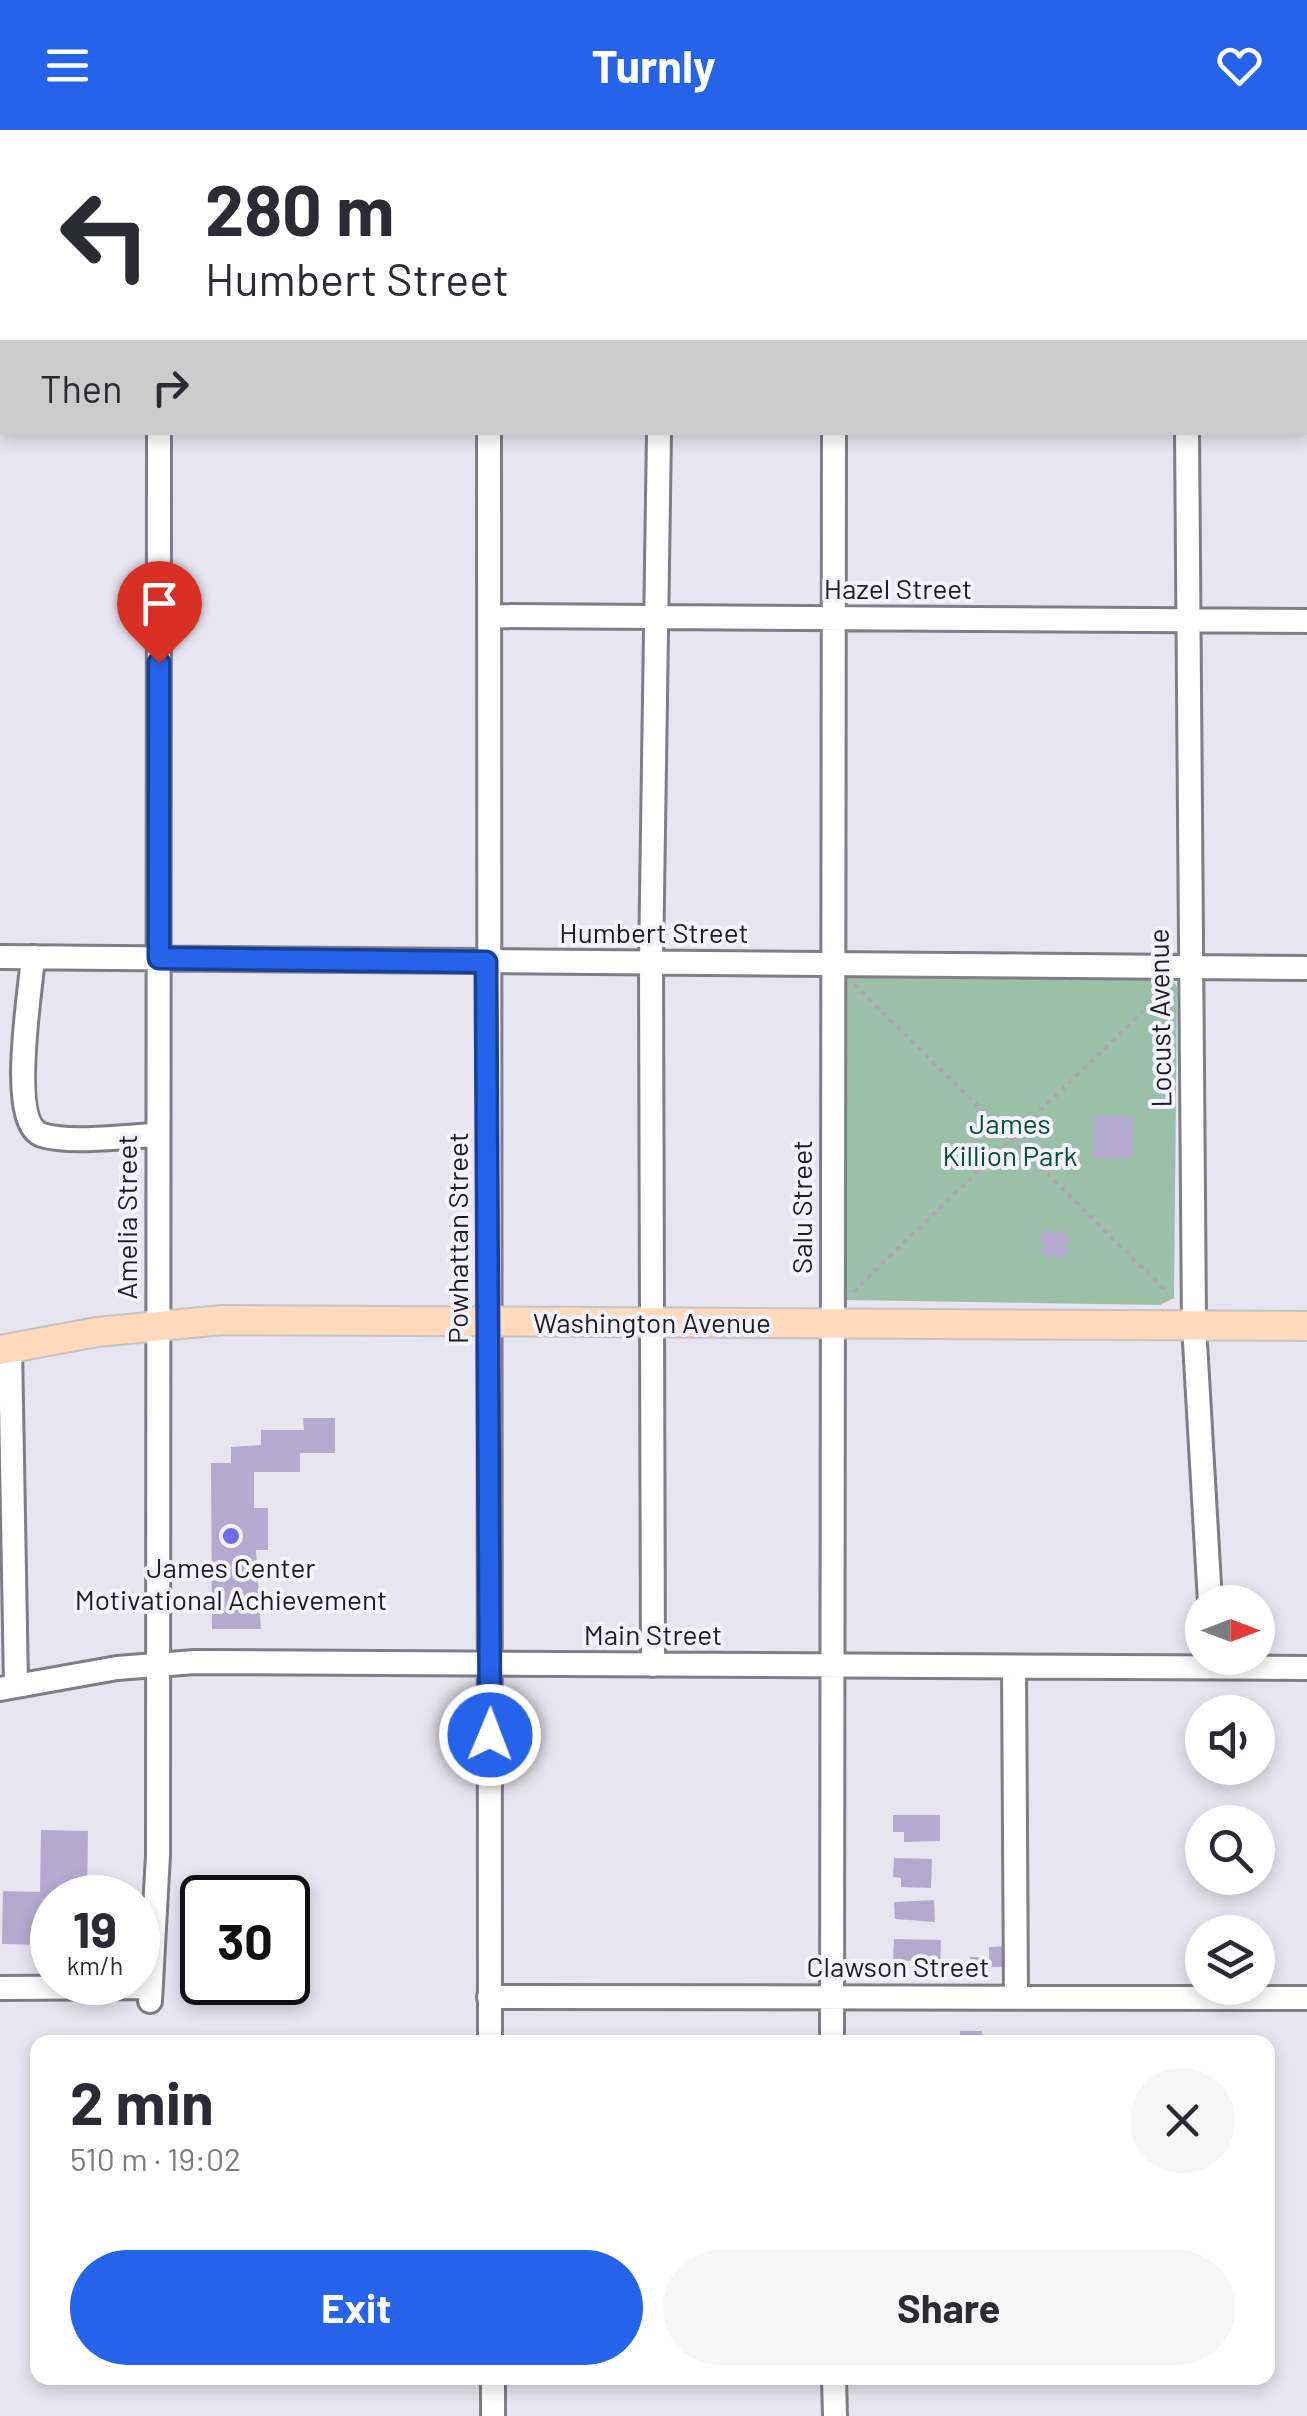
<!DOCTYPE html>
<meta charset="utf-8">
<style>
:root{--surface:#fff;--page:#f7f7f7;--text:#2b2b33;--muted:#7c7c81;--accent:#2563eb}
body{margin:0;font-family:Barlow,sans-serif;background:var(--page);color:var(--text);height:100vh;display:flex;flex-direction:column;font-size:38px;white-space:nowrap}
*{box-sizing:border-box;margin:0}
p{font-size:32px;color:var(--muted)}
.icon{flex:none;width:55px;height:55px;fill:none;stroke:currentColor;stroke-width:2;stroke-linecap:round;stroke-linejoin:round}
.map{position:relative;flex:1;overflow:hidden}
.sheet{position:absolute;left:30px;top:1905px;width:1245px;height:350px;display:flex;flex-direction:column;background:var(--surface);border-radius:20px;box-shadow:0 5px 15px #0003}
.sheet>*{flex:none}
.top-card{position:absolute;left:0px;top:0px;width:1308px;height:305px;box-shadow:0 5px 15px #0003;background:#fff;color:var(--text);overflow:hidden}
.needle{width:65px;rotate:90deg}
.fabs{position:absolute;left:1185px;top:1455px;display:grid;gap:20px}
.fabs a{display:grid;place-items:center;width:90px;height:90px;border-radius:50%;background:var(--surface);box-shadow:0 5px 15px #0003;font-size:50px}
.speed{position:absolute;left:30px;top:1745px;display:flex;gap:20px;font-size:50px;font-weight:700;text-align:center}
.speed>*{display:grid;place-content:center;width:130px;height:130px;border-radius:50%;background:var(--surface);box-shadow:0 5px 15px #0003;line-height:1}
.speed small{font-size:25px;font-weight:400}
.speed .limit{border:5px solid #111;border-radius:15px;background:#fff;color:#111}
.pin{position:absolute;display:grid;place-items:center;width:85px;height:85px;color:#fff;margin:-102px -42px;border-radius:50% 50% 50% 0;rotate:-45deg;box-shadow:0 0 10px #0007}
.pin .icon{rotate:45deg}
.me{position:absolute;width:110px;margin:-55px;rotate:1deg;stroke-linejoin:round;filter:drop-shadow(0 0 8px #0008)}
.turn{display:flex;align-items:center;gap:35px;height:210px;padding:0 40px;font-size:45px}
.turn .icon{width:130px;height:130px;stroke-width:2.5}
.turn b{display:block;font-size:70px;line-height:85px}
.then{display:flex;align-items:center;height:95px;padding:0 40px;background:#0003;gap:20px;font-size:38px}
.round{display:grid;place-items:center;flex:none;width:105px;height:105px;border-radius:52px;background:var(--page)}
.headline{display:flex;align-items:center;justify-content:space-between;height:170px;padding:0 40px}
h1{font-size:60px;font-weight:700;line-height:75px}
.button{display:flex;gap:20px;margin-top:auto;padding:20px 40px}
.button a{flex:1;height:115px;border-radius:60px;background:var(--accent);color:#fff;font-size:40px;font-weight:700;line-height:115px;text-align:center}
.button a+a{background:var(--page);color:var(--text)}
header{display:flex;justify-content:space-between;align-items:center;height:130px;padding:0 40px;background:var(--accent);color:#fff;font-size:45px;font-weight:700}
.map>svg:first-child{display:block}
.green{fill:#9cbfaa}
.building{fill:#b4aad0}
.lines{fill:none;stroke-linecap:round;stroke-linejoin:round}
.minor-casing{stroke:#7f7d85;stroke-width:28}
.major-casing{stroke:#c4c4c5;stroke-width:32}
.path{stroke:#a9a7b0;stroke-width:4;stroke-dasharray:5 5;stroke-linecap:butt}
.minor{stroke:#fff;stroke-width:22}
.major{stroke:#fed9bb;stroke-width:28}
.route-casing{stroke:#184099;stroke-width:25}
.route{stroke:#2563eb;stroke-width:18}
.poi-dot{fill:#6f6ce7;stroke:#f4f2fc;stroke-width:4}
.labels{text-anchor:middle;stroke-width:8;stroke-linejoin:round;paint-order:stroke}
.street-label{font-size:28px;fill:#1d1c20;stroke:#f4f2fc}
.park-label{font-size:28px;fill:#044f31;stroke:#f4f2fc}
.poi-label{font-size:28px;fill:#1d1c20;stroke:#f4f2fc}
</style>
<header><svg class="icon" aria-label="menu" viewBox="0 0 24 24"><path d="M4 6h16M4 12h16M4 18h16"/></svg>Turnly<svg class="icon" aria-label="heart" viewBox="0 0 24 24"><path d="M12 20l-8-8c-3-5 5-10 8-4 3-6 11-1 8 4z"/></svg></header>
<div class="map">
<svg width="1307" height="2286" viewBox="0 0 1307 2286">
<rect width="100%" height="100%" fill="#e7e5ef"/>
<!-- green -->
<path class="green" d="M850,845L1173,850L1177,857L1174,1168L1160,1175L847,1170L844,851Z"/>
<!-- building -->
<path class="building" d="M1095,985L1134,987L1132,1029L1093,1028Z
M1047,1099L1055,1105L1060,1099L1071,1108L1064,1116L1071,1120L1061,1129L1055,1124L1049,1129L1039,1121L1045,1114L1038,1107Z
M303,1288H335V1323H300V1342H254V1378H268V1420H256L261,1499H212L211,1333H231V1317L261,1315V1300H304Z
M893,1685H940V1711L904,1712V1702H893Z
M41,1700L88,1701L87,1768H52V1815L2,1814L3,1761L40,1762Z
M894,1728L932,1729L931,1758L901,1757V1748L893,1747Z
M934,1770L935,1792L895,1789L894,1772Z
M894,1809L941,1810L940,1843L913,1842V1831L893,1830Z
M1009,1816V1837H989V1817Z
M970,1827H987L988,1846L971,1847Z
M960,1901H982V1912H960Z
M899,1906L933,1907V1912H899Z"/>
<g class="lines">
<defs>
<path id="minor" d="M1186,0V2
M164,2V0
M851,2V0
M0,78H2
M1305,165H1307
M0,206H2
M489,302L490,1912
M1187,302L1194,1195L1210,1472
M489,486L1307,491
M0,827L1307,838
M33,827C31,859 7,993 42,1005C70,1014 127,1006 158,1005
M10,1218L16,1555
M653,1535L651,833L659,302
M1014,1537L1016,1867
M0,1559L117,1538L195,1532L1307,1538
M0,1858L148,1857
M489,1867L1307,1868
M150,1871L158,1725L159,302
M832,1912L834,302
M493,2248V2286
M834,2248L835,2286"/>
<path id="major" d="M0,1220L97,1202L223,1190L1307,1196"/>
</defs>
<!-- minor casing -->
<use href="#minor" class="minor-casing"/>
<!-- major casing -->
<use href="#major" class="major-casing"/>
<!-- path -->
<path class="path" d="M854,854L1168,1163
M853,1162L1169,856"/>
<!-- minor -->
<use href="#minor" class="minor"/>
<!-- major -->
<use href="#major" class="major"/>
</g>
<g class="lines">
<defs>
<path id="route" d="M159,533V828L486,832L490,1605"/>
</defs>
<!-- route casing -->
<use href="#route" class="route-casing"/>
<!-- route -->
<use href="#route" class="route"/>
</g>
<!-- markers -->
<circle class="poi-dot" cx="231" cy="1406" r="10"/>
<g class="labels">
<!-- street labels -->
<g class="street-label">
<text x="898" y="469">Hazel Street</text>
<text x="654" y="813">Humbert Street</text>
<text transform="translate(1160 888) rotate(-91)" y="10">Locust Avenue</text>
<text transform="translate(802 1077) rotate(-90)" y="10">Salu Street</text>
<text transform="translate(127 1087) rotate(-90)" y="10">Amelia Street</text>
<text transform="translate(458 1108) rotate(-90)" y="10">Powhattan Street</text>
<text x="652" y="1203">Washington Avenue</text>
<text x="653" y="1515">Main Street</text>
<text x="898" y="1847">Clawson Street</text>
</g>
<!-- park labels -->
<g class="park-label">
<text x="1010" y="1004">James<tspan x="1010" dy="32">Killion Park</tspan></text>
</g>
<!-- poi labels -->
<g class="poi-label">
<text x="231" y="1448">James Center<tspan x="231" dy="32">Motivational Achievement</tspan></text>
</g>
</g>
</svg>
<div class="fabs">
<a><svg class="needle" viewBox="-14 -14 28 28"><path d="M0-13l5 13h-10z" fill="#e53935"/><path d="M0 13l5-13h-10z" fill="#7c7c81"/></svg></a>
<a><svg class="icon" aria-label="sound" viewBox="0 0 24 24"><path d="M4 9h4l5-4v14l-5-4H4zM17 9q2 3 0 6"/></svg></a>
<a><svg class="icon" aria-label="search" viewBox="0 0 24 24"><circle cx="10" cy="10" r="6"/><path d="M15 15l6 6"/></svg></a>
<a><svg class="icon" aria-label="layers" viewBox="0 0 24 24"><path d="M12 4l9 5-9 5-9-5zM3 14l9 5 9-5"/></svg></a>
</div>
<div class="speed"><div>19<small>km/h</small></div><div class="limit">30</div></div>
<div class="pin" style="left:159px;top:533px;background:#d93025"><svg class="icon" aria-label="arrive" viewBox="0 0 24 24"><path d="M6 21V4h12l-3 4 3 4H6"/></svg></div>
<svg class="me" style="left:490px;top:1605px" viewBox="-20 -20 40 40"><circle r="17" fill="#2563eb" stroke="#fff" stroke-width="3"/><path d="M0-11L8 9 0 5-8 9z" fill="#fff"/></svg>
<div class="top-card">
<div class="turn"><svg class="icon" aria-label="left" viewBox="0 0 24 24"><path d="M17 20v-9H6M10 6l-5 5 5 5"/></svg><div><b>280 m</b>Humbert Street</div></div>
<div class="then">Then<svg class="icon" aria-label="right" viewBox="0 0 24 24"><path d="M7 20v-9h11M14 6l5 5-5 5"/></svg></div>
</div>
<section class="sheet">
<div class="headline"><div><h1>2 min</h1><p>510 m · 19:02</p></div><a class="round"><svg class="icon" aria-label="close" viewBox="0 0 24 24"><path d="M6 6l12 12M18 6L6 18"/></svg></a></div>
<div class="button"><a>Exit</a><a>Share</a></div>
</section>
</div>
